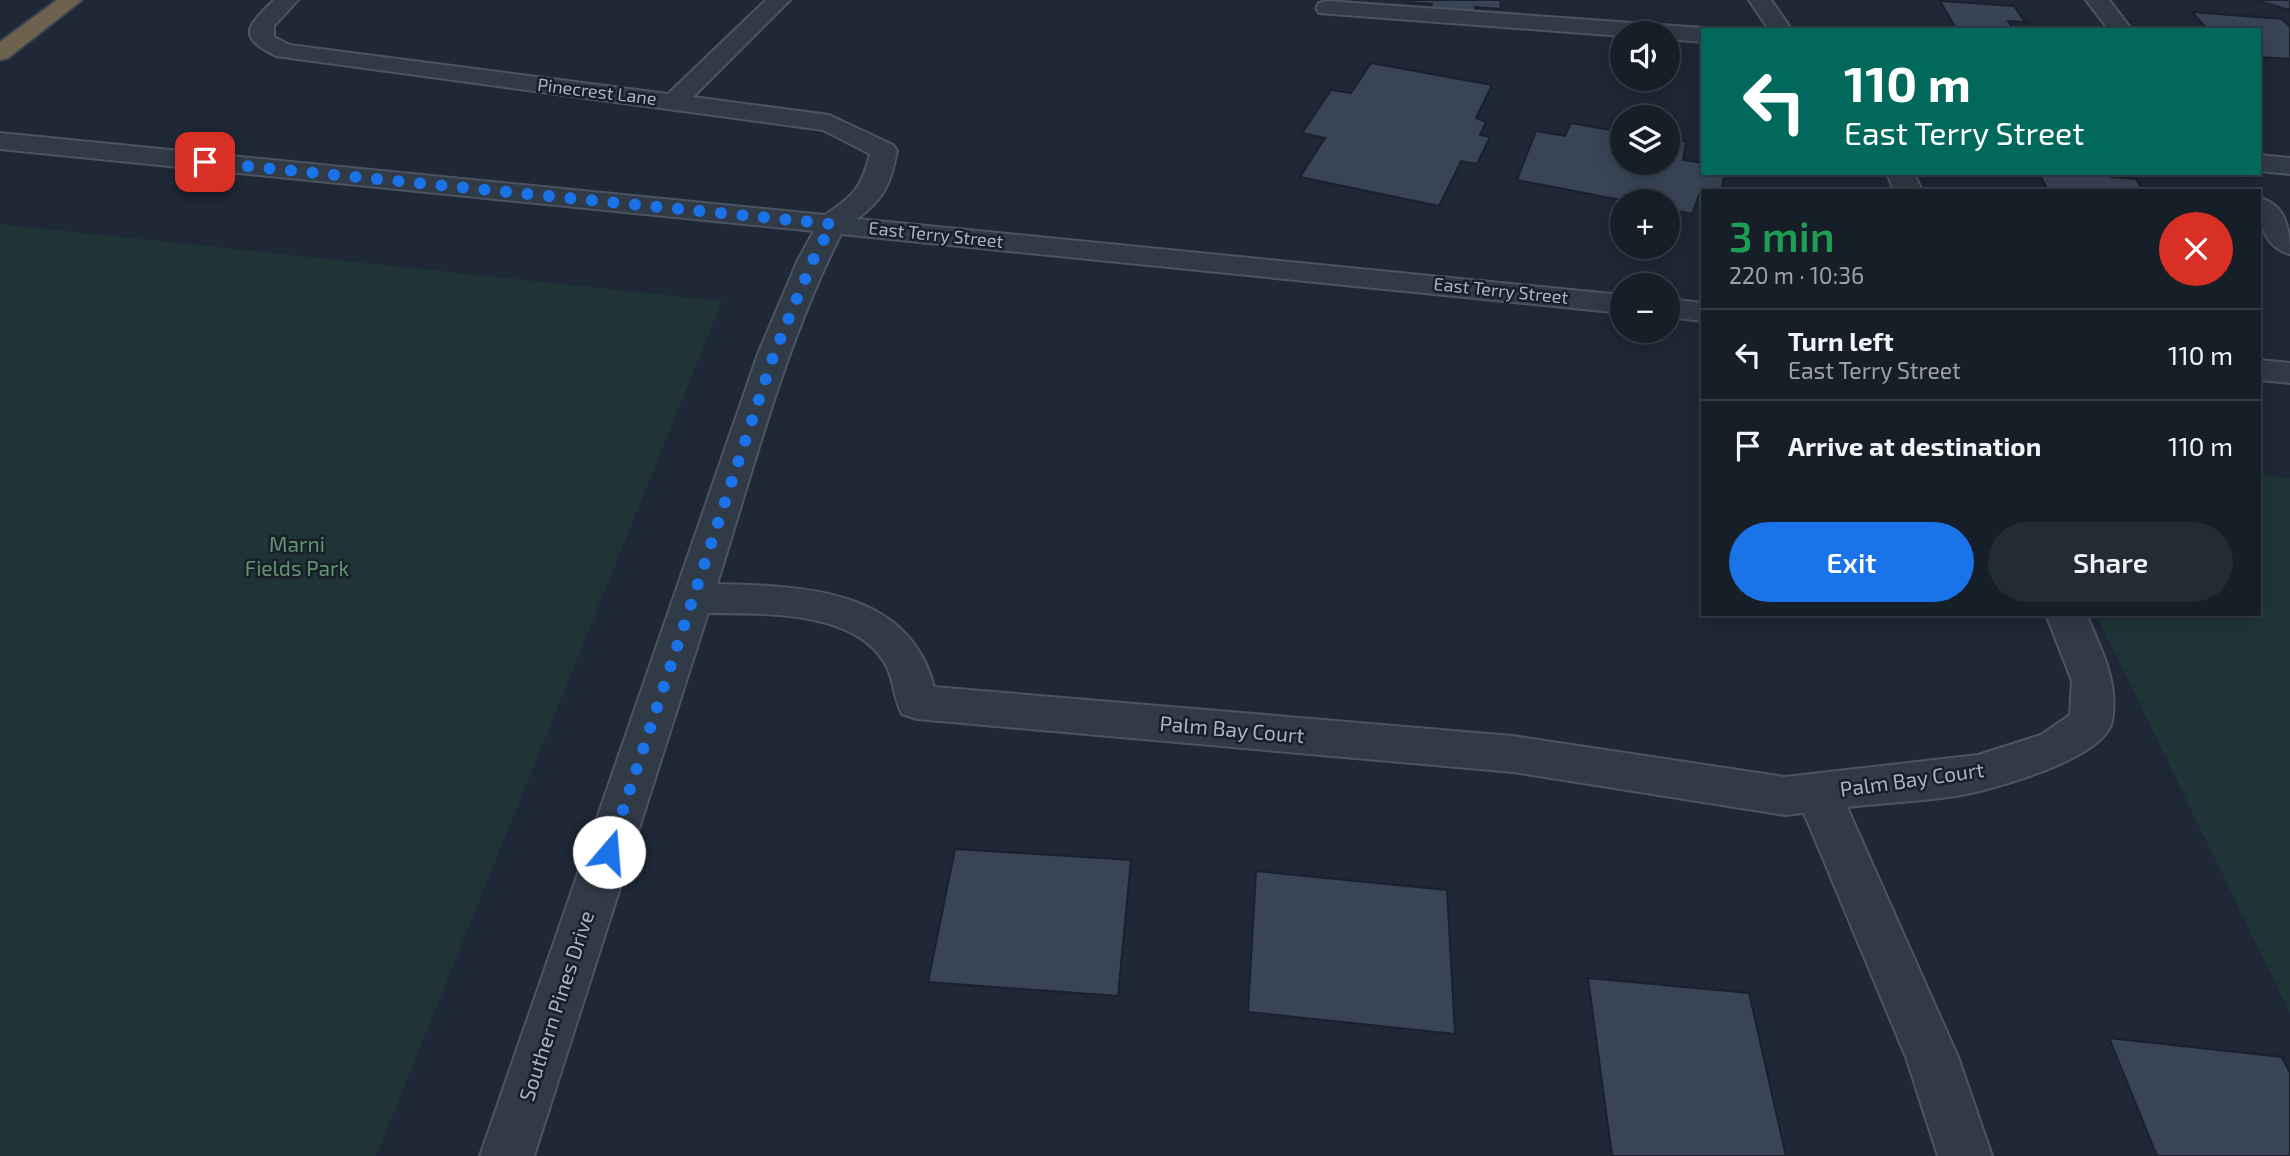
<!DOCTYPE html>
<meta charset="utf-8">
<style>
:root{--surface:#161e28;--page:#232b34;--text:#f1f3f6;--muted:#9ea2a8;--line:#353c45;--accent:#1a73e8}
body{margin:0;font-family:"Exo 2",sans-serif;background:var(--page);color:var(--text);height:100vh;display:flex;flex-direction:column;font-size:26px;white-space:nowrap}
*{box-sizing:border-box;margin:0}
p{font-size:23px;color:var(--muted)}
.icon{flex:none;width:38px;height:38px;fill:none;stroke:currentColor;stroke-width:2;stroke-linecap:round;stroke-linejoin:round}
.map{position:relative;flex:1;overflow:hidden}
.panel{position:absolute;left:1701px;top:189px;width:560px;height:427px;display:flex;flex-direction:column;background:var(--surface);border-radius:0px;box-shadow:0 4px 18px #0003,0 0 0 2px var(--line)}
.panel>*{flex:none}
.banner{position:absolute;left:1701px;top:28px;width:560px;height:147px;border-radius:0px;box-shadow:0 4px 18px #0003,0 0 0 2px var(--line);background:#00695c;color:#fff;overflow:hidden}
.controls{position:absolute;left:1610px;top:21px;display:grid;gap:14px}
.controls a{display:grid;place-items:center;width:70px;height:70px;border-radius:50%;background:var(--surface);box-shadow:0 4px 18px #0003,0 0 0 2px var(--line);font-size:35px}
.pin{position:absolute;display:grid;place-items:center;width:60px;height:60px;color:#fff;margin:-30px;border-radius:14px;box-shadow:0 4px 10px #0006}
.me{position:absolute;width:77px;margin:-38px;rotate:18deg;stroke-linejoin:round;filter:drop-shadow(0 0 5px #0008)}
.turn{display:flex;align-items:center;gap:24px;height:147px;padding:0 28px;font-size:32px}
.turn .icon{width:91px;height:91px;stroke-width:2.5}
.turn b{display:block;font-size:49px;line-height:60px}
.round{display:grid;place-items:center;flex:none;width:74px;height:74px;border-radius:37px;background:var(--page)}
.head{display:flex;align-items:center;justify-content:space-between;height:119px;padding:0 28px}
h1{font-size:42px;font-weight:600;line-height:52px;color:#1e9e55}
.cta{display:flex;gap:14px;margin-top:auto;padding:14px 28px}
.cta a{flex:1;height:80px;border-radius:42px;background:var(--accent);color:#fff;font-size:28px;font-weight:600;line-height:80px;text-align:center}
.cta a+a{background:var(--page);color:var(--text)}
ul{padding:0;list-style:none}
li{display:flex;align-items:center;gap:21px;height:91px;padding:0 28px;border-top:2px solid var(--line)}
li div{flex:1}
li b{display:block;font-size:26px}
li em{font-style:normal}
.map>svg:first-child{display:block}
.green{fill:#203437}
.building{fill:#394557;stroke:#19212d;stroke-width:2}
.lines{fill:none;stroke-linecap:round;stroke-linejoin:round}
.minor-casing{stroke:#4c5462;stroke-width:4}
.highway-casing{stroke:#3c4451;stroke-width:4}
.minor{fill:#313a47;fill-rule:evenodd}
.highway{fill:#6d624e;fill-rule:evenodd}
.route{stroke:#1a73e8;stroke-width:12;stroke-dasharray:0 21.6}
.labels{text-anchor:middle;stroke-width:5;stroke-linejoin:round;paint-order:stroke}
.far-street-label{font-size:18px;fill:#abb4c4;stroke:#171f2b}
.park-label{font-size:21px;fill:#62956f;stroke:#171f2b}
.street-label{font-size:21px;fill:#abb4c4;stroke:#171f2b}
</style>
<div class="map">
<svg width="2290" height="1156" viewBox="0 0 2290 1156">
<rect width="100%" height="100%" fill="#1e2836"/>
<!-- green -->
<path class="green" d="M0,224L722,301L376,1156H0Z
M2259,475L2290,478V1013L2096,614H2259Z"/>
<!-- building -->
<path class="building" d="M1408,0H1500L1501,9L1475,7V12L1431,9L1432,4L1408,2Z
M2255,0H2290V10Z
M1940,1L2014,6L2025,22L2008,21L2014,30H1957Z
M2192,12L2282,19L2290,27V59L2259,57V30H2208Z
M1371,63L1492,85L1476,118L1486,122L1480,135L1490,137L1477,164L1461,161L1439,206L1300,177L1325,138L1302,133L1331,90L1351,93Z
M1571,123L1622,132V163H1668V139L1686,142L1683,160L1703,163V173H1725L1721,191H1703V196L1699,195L1692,214L1668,209V201H1626L1517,180L1536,131L1565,136Z
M2039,173H2108L2111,177L2136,179L2143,191H2048Z
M955,849L1131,860L1118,996L928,982Z
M1256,871L1447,890L1455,1034L1248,1012Z
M1588,978L1749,993L1786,1156H1612Z
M2109,1038L2282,1057L2290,1073V1156H2157Z"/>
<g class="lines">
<defs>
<path id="minor" d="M274,0H298L274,26V37L290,45L668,94L766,0H790L693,97L829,115L893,145L897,151C891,183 884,199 857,219L1622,295V313L841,234C785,344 754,467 717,584C801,586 909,588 934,687L1513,736L1785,777L1978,755L2041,735L2070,715L2072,681L2046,614H2086C2101,649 2119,682 2112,721C2106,756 2011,783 1980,791C1940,801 1888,802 1847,807L1958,1057L1992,1156H1938L1906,1057L1804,813L1785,815L1513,772L917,719L902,714C894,699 894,682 887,667C858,609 762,614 708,613L534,1156H480L758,354L798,260L814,231L0,149V133L825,215C853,196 862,188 870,154L823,130L276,56C236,36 247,27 274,0Z
M1749,0H1771L1792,30H1769Z
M2086,0H2109L2132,30H2109Z
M1327,1L1703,28L1710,30H1703V42L1668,39V33H1622V36L1319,13L1316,8L1319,3Z
M2259,155L2290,158V174L2259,171Z
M1887,173H1914L1922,191H1894Z
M2259,198C2286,204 2290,230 2290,254C2263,247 2259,221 2259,198Z
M1668,299L1703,303V321L1668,317Z
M2259,360L2290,363V383L2259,380Z"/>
<path id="highway" d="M57,0H82L8,58L0,60V42Z"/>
</defs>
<!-- minor casing -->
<use href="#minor" class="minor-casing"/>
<!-- highway casing -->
<use href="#highway" class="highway-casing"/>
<!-- minor -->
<use href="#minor" class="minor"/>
<!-- highway -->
<use href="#highway" class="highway"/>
</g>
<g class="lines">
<!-- route -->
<path class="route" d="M205,162L832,224L813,260L774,354L609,852"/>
</g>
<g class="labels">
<!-- far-street labels -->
<g class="far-street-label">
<text transform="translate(597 92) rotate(7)" y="6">Pinecrest Lane</text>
<text transform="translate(936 235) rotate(6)" y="6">East Terry Street</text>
<text transform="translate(1501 291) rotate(6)" y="6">East Terry Street</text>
</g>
<!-- park labels -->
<g class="park-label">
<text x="297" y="552">Marni<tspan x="297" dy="24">Fields Park</tspan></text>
</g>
<!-- street labels -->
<g class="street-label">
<text transform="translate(1232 730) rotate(5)" y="7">Palm Bay Court</text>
<text transform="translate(1912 780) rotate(-8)" y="7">Palm Bay Court</text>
<text transform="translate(557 1006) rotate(-72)" y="7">Southern Pines Drive</text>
</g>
</g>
</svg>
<div class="controls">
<a><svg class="icon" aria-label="sound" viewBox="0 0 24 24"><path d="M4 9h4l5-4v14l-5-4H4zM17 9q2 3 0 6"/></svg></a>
<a><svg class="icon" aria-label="layers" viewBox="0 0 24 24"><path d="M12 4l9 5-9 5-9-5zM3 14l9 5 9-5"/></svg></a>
<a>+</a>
<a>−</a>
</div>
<div class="pin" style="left:205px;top:162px;background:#d93025"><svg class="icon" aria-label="arrive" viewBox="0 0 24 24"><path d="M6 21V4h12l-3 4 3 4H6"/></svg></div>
<svg class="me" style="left:609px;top:852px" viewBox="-20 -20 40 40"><circle r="19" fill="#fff"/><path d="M0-13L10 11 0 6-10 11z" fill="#1a73e8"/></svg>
<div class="banner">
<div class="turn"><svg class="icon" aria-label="left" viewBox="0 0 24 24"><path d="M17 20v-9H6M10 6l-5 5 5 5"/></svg><div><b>110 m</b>East Terry Street</div></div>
</div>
<section class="panel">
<div class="head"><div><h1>3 min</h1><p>220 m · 10:36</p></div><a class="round" style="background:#d93025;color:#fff"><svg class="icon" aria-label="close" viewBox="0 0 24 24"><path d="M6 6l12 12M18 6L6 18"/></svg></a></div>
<ul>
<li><svg class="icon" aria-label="left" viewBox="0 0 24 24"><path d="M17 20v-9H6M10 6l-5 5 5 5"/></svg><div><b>Turn left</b><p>East Terry Street</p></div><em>110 m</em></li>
<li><svg class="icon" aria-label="arrive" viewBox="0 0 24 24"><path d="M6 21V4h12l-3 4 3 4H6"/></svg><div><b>Arrive at destination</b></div><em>110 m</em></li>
</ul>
<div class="cta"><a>Exit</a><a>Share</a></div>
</section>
</div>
